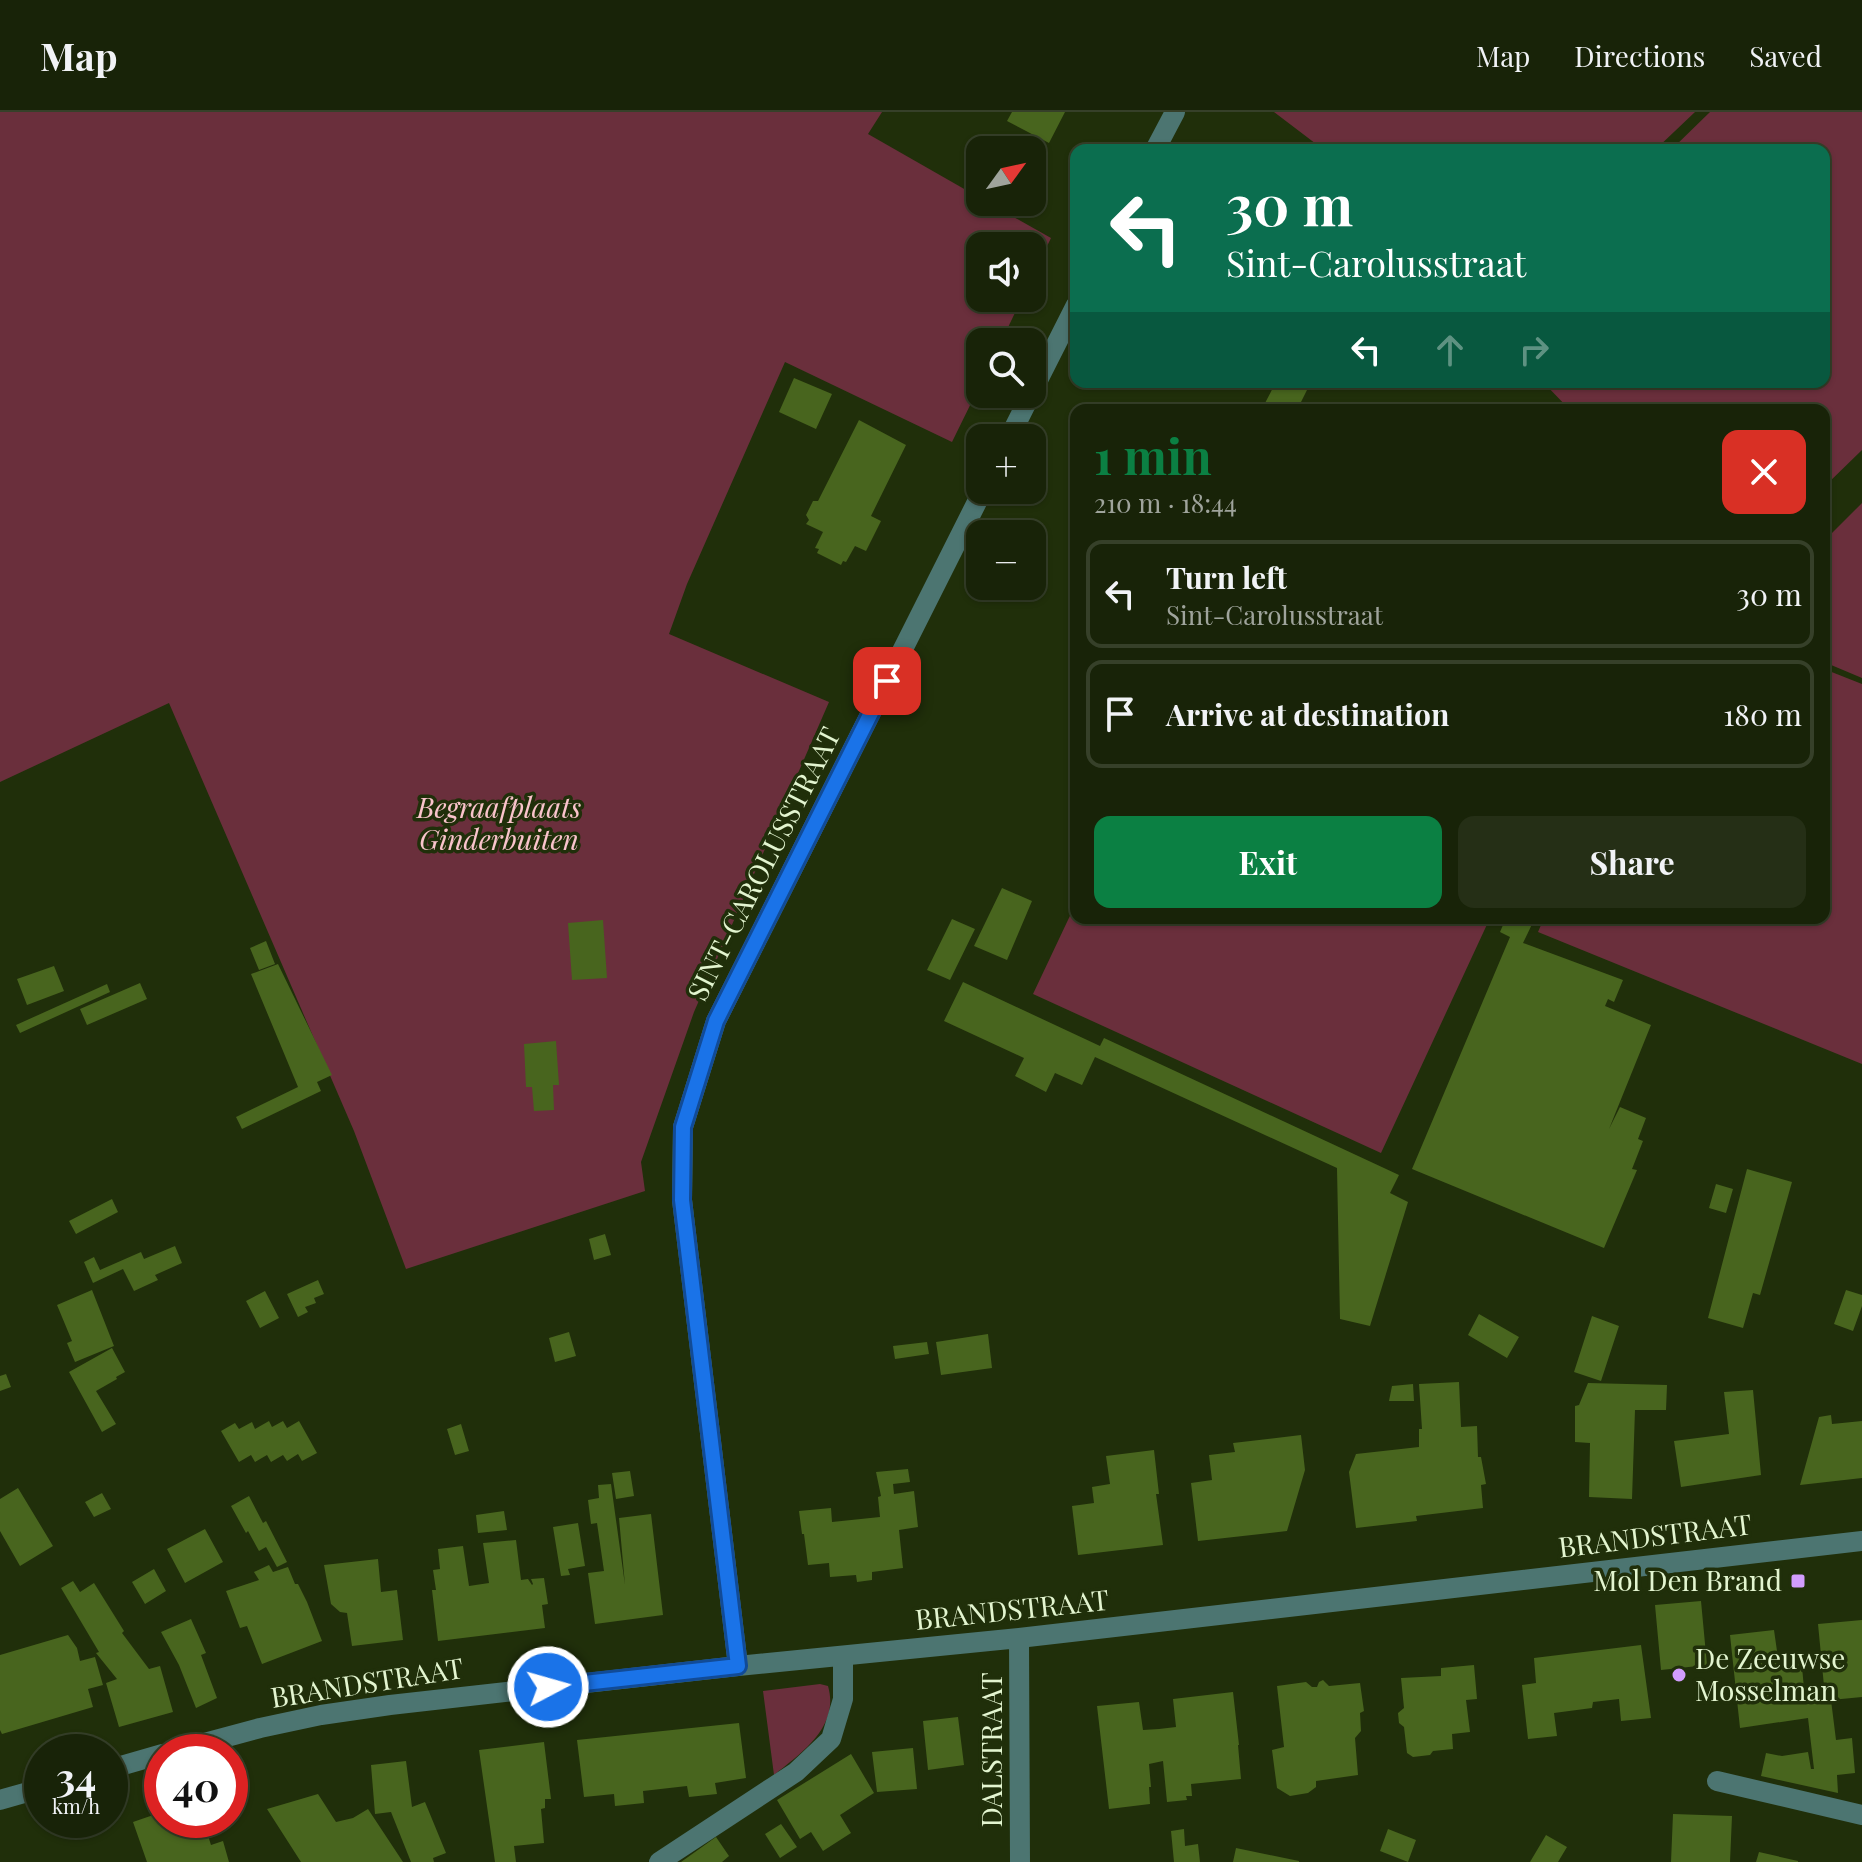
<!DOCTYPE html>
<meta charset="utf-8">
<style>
:root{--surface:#182308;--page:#252f16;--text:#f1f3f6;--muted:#9fa49c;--line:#364029;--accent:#0b8043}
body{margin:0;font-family:"Playfair Display",serif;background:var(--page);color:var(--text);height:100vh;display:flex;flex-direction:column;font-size:30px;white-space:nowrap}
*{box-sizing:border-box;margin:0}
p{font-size:26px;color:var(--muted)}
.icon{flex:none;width:44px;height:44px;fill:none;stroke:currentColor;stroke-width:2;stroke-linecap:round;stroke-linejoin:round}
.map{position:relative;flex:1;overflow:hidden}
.details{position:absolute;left:1070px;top:292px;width:760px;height:520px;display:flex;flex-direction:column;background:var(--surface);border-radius:16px;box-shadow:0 2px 6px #0004,0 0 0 2px var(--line)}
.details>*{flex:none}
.top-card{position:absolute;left:1070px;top:32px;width:760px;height:244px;border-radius:16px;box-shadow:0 2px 6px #0004,0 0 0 2px var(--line);background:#0b6e4f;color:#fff;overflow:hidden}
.needle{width:52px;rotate:57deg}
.buttons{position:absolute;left:966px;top:24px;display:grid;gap:16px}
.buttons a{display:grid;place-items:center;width:80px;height:80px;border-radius:16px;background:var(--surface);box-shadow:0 2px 6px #0004,0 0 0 2px var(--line);font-size:40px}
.speed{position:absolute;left:24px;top:1622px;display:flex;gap:16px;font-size:40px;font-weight:700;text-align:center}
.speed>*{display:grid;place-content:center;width:104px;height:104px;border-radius:50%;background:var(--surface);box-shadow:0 2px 6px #0004,0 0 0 2px var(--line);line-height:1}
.speed small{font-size:20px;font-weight:400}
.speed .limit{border:12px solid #d22;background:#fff;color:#111}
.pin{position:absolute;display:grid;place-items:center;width:68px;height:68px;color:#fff;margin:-34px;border-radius:16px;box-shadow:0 4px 12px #0006}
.me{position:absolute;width:88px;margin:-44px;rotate:84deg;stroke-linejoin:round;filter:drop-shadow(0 0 6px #0008)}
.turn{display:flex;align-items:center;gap:28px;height:168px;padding:0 24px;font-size:36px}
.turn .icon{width:104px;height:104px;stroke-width:2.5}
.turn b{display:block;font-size:56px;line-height:68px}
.lanes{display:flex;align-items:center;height:76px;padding:0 24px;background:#0003;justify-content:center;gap:40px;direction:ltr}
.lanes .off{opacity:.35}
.round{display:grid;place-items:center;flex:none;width:84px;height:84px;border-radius:16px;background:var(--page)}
.head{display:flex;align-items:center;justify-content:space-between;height:136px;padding:0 24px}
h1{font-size:48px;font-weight:700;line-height:60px;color:var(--accent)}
.button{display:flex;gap:16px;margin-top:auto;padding:16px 24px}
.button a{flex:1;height:92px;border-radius:16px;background:var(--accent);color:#fff;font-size:32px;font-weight:700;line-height:92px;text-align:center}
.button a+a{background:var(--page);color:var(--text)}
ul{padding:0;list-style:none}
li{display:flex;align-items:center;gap:24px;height:108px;margin:0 16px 12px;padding:0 8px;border:4px solid var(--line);border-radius:16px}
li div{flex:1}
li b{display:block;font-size:30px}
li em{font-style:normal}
header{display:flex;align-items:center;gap:48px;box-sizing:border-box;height:112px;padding:0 40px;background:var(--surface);border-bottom:2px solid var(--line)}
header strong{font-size:38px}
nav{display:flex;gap:44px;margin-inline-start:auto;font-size:28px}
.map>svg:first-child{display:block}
.green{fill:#6a2f3c}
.building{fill:#48651e}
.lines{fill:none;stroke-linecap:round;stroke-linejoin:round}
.minor{stroke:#4c7571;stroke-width:20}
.route-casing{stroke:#114b97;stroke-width:20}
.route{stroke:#1a73e8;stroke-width:14}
.poi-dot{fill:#d29dfd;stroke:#202f0a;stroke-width:3}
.labels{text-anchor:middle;stroke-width:7;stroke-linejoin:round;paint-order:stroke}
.park-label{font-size:28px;font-style:italic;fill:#fac4cc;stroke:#202f0a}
.street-label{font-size:28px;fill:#e3f5d0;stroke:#202f0a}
.poi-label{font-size:28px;fill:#e3f5d0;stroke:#202f0a;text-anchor:end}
</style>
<header>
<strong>Map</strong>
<nav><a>Map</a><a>Directions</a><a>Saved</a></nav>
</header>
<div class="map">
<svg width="1862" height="1750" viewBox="0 0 1862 1750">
<rect width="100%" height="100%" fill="#202f0a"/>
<!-- green -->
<path class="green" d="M0,0H882L868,22L980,86V90H987L1051,126L1032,165V134H980V186H1022L1001,230H980V273L952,330L785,250L687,472L669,522L829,590L694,900L641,1050L645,1079L406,1157L354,1019L169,591L0,670Z
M1274,0H1695L1655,38H1324Z
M1710,0H1862V338L1824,375V298H1570L1543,270H1824V38H1671Z
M1862,391V566L1824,550V429Z
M1824,557L1862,572V952L1538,820L1544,806H1824Z
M1076,791V806H1490L1381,1041L1033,882Z
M820,1572L828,1574C840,1615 801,1641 774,1663L763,1579Z"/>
<!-- building -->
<path class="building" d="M1012,0H1065L1049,31L1007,9Z
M794,266L832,282L816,317L779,300Z
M1276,270H1311L1297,298H1274L1264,293Z
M859,308L906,333L871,404L881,409L866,439L855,434L846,450L843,449L841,453L817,441L819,437L815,436L823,420L806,412L809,408L806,403L813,389H818Z
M1002,776L1032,789L1007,848L974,834Z
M1506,806H1535L1523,831L1623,868L1614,890L1608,887L1605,894L1651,913L1609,1017L1620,995L1646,1006L1638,1027L1643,1029L1632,1057L1637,1058L1604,1136L1412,1057L1510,825L1500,820Z
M952,807L975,817L950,868L927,858Z
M603,808L607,866L572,868L568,811Z
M266,829L275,852L259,858L250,836Z
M278,852L332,963L317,970L321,979L242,1017L236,1005L298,975L251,862Z
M54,854L64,879L27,893L17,867Z
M963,870L1100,934L1104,926L1399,1063L1390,1081L1408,1090L1370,1214L1340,1207L1337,1056L1095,945L1082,973L1055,961L1046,980L1015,964L1024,946L944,909Z
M140,871L147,887L87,913L80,897Z
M107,872L110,880L20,921L16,913Z
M556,929L559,973H553L554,998L534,999L532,975H526L524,932Z
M1747,1057L1792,1070L1760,1183L1753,1181L1743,1216L1708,1206Z
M1716,1072L1733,1077L1726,1101L1709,1096Z
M112,1087L118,1100L76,1122L69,1109Z
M605,1122L611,1143L594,1148L589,1127Z
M175,1134L182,1151L155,1163L158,1168L134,1179L123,1157L93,1171L84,1150L94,1145L100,1158L141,1140L144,1147Z
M318,1168L324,1182L314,1186L316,1191L305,1195L308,1200L298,1205L287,1182Z
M92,1178L114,1234L75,1250L67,1231L72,1229L57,1193Z
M1846,1178L1862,1183V1194L1853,1219L1834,1212Z
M265,1179L279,1206L260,1216L246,1189Z
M1479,1202L1519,1225L1507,1246L1468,1223Z
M1592,1204L1619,1214L1601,1269L1574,1260Z
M569,1220L576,1244L555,1250L549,1226Z
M988,1222L992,1256L941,1263L936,1230Z
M927,1230L929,1242L895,1247L893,1234Z
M112,1236L125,1260L116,1265L117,1267L96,1279L116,1312L102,1320L69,1260Z
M6,1262L11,1275L0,1279V1264Z
M1459,1270L1461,1315L1477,1314L1478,1345H1481L1486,1372L1481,1373L1483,1396L1416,1404L1417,1409L1356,1416L1349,1360L1356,1342L1419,1335V1317H1422L1419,1272Z
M1588,1271L1667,1273L1666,1298H1635L1632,1387L1589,1385L1590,1331L1575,1330V1294L1579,1293Z
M1413,1272L1414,1289H1389L1392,1274Z
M1753,1278L1761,1363L1681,1375L1674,1329L1729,1322L1724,1280Z
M1831,1303L1832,1312L1862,1309V1366L1800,1373L1819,1305Z
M269,1309L272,1315L283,1309L287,1316L299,1309L317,1341L302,1349L298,1342L287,1349L283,1343L271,1350L267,1343L255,1350L251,1343L239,1350L221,1319L235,1311L239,1317L252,1310L255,1317Z
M461,1312L469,1339L455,1343L447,1317Z
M1301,1323L1305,1358L1287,1419L1198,1429L1191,1371L1212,1368L1209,1343L1235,1340L1233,1331Z
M1154,1338L1159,1382H1156L1163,1433L1078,1443L1072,1394L1094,1391L1092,1375L1110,1372L1106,1344Z
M908,1357L910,1370L893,1372L894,1382L914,1379L918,1415L899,1418L903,1456L872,1460V1468L857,1470L856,1463L830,1465L829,1451L808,1453L804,1422H802L799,1399L831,1396L832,1410L880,1405L878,1385L881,1384L876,1360Z
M630,1359L634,1384L616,1387L612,1361Z
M611,1372L625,1473L619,1406L651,1402L663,1503L595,1512L588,1461L604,1459L597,1411L591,1412L588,1388L599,1386L598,1373Z
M18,1376L53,1434L20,1454L0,1419V1387Z
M102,1381L111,1397L94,1405L85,1390Z
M249,1384L263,1411L266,1409L287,1450L277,1455L266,1435L259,1439L248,1419L246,1421L231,1394Z
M504,1399L507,1418L478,1421L476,1403Z
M578,1411L585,1454L568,1457L570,1463L561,1464L553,1415Z
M205,1417L223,1450L185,1471L167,1437Z
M516,1428L521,1468L528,1467L532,1473L533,1472L531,1467L544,1466L548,1492L542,1493L545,1516L438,1529L432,1478H436L433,1458L440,1457L438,1437L463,1434L469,1474L489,1471L483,1431Z
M378,1447L381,1480L397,1478L403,1528L352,1534L347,1501L340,1500L331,1492L324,1453Z
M269,1453L273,1460L288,1455L295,1472H298L307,1490L322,1529L262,1552L247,1514L240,1516L226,1479L259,1468L254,1460Z
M154,1457L166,1479L145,1492L132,1470Z
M73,1469L80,1480L94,1471L124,1519L122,1521L149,1557L160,1554L173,1600L119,1615L106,1571L117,1567L96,1541L99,1540L61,1476Z
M1701,1489L1707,1553L1661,1558L1655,1493Z
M191,1507L206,1541L201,1543L217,1586L196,1596L179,1553L161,1520Z
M1862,1508V1585L1831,1588L1836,1628L1852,1626L1855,1661L1837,1663L1838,1681L1761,1664L1766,1641L1782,1644L1808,1640L1811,1657H1814L1808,1606L1740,1616L1730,1523L1774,1518L1778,1546L1801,1543L1804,1577L1824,1574L1818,1512Z
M68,1523L77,1536L80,1549L95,1545L103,1573L88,1577L93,1595L2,1622L0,1618V1543Z
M1641,1533L1651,1606L1621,1609L1619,1587L1593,1590L1592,1596L1554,1601L1557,1624L1528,1627L1522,1573L1536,1571L1534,1546Z
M1474,1553L1477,1587L1466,1588L1470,1620L1452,1622L1453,1637L1433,1639L1430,1643L1413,1645L1407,1641L1404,1615L1399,1611L1398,1601L1404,1596L1401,1566L1441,1564V1556Z
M1323,1568L1329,1574L1360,1571L1364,1599L1360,1601L1361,1619L1355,1626L1358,1663L1316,1669V1675L1308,1681L1290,1684L1277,1676L1272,1638L1284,1635L1277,1574L1306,1570L1312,1575H1317L1319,1570Z
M1233,1580L1239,1633H1238L1241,1667L1191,1672L1192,1684H1186L1187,1688L1167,1690L1163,1649L1149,1652L1151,1675H1149L1150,1692L1109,1697L1097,1594L1139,1590L1143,1618L1159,1617L1176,1615L1173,1587Z
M958,1605L964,1653L928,1658L923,1609Z
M739,1611L746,1666L715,1671L717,1682L689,1685L687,1674L643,1679L644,1691L615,1694L614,1682L584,1685L577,1628Z
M544,1630L551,1687H545V1696L541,1697L544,1731L514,1734L516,1750H495L479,1638Z
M913,1636L917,1677L877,1680L872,1640Z
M851,1642L874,1681L840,1703L851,1721L823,1739L811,1720L800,1727L777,1688Z
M406,1649L412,1695L425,1690L446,1741L433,1746L434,1750H411L391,1700L375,1702L371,1653Z
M318,1682L336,1710L353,1706L368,1697L403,1750H301L267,1697Z
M162,1700V1708H203L211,1733L223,1729L229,1750H147L133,1710Z
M1673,1702L1732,1704L1730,1750H1671Z
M781,1712L797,1735L780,1746L765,1722Z
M1184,1717L1185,1734L1198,1732L1200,1750H1174L1171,1719Z
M1388,1717L1416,1728L1408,1750L1380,1739Z
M1546,1723L1567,1735L1558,1750H1530Z
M716,1725L729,1744L722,1750H681Z
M1236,1736L1299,1749V1750H1233Z
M1759,1740L1798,1749V1750H1756Z"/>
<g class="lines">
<!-- minor -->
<path class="minor" d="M1155,38L1175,0
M1032,280L1076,193
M1009,326L1031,282
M1019,1526L1020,1750
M738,1554L682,1088L683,1015L716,909L983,378
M171,1640L260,1616L321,1603L390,1593L738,1554L1019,1526L1862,1429
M110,1657L162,1642
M1717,1669L1862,1703
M0,1688L42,1676
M659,1750L796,1660L831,1627L843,1587V1544"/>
</g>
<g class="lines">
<defs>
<path id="route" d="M548,1575L738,1554L682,1088L683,1015L716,909L887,569"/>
</defs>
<!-- route casing -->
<use href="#route" class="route-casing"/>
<!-- route -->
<use href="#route" class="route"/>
</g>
<!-- markers -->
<g class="poi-dot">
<rect x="1790" y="1461" width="16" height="16" rx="4"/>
<circle cx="1679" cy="1563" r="8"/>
</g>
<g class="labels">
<!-- park labels -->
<g class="park-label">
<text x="499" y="706">Begraafplaats<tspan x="499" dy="32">Ginderbuiten</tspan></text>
</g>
<!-- street labels -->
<g class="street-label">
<text transform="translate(764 752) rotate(-63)" y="10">SINT-CAROLUSSTRAAT</text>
<text transform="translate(1655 1424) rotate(-7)" y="10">BRANDSTRAAT</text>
<text transform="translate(1012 1498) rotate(-6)" y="10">BRANDSTRAAT</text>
<text transform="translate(367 1571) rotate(-9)" y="10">BRANDSTRAAT</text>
<text transform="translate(992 1638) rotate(-90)" y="10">DALSTRAAT</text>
</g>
<!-- poi labels -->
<g class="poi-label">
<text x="1782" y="1479">Mol Den Brand</text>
<text x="1695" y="1557" text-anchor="start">De Zeeuwse<tspan x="1695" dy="32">Mosselman</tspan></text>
</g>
</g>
</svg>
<div class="buttons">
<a><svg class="needle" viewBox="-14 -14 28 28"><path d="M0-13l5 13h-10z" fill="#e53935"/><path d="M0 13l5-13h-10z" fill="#9fa49c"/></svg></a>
<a><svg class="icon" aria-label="sound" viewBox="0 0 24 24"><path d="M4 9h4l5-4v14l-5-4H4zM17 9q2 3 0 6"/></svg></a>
<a><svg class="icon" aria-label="search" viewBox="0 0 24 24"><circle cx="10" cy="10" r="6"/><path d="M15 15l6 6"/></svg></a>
<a>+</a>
<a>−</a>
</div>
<div class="speed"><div>34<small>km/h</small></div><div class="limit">40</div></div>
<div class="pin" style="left:887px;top:569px;background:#d93025"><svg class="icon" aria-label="arrive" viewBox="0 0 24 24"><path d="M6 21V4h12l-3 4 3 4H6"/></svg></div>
<svg class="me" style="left:548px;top:1575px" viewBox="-20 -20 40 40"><circle r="17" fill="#1a73e8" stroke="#fff" stroke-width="3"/><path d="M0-11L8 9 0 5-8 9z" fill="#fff"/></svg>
<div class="top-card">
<div class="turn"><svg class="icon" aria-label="left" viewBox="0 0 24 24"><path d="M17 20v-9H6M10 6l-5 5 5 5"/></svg><div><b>30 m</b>Sint-Carolusstraat</div></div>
<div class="lanes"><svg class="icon" aria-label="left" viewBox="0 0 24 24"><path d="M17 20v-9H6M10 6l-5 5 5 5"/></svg><svg class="icon off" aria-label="ahead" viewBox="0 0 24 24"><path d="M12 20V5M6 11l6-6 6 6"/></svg><svg class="icon off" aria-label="right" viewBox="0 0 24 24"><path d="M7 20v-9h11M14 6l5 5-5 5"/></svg></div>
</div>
<section class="details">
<div class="head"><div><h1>1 min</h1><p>210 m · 18:44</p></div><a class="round" style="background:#d93025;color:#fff"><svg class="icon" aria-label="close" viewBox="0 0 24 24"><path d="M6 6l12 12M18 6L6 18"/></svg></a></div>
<ul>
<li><svg class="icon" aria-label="left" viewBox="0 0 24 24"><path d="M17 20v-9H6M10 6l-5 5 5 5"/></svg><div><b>Turn left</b><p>Sint-Carolusstraat</p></div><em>30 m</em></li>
<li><svg class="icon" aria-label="arrive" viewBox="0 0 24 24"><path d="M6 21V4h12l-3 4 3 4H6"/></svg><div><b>Arrive at destination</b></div><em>180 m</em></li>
</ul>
<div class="button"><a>Exit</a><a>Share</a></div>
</section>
</div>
